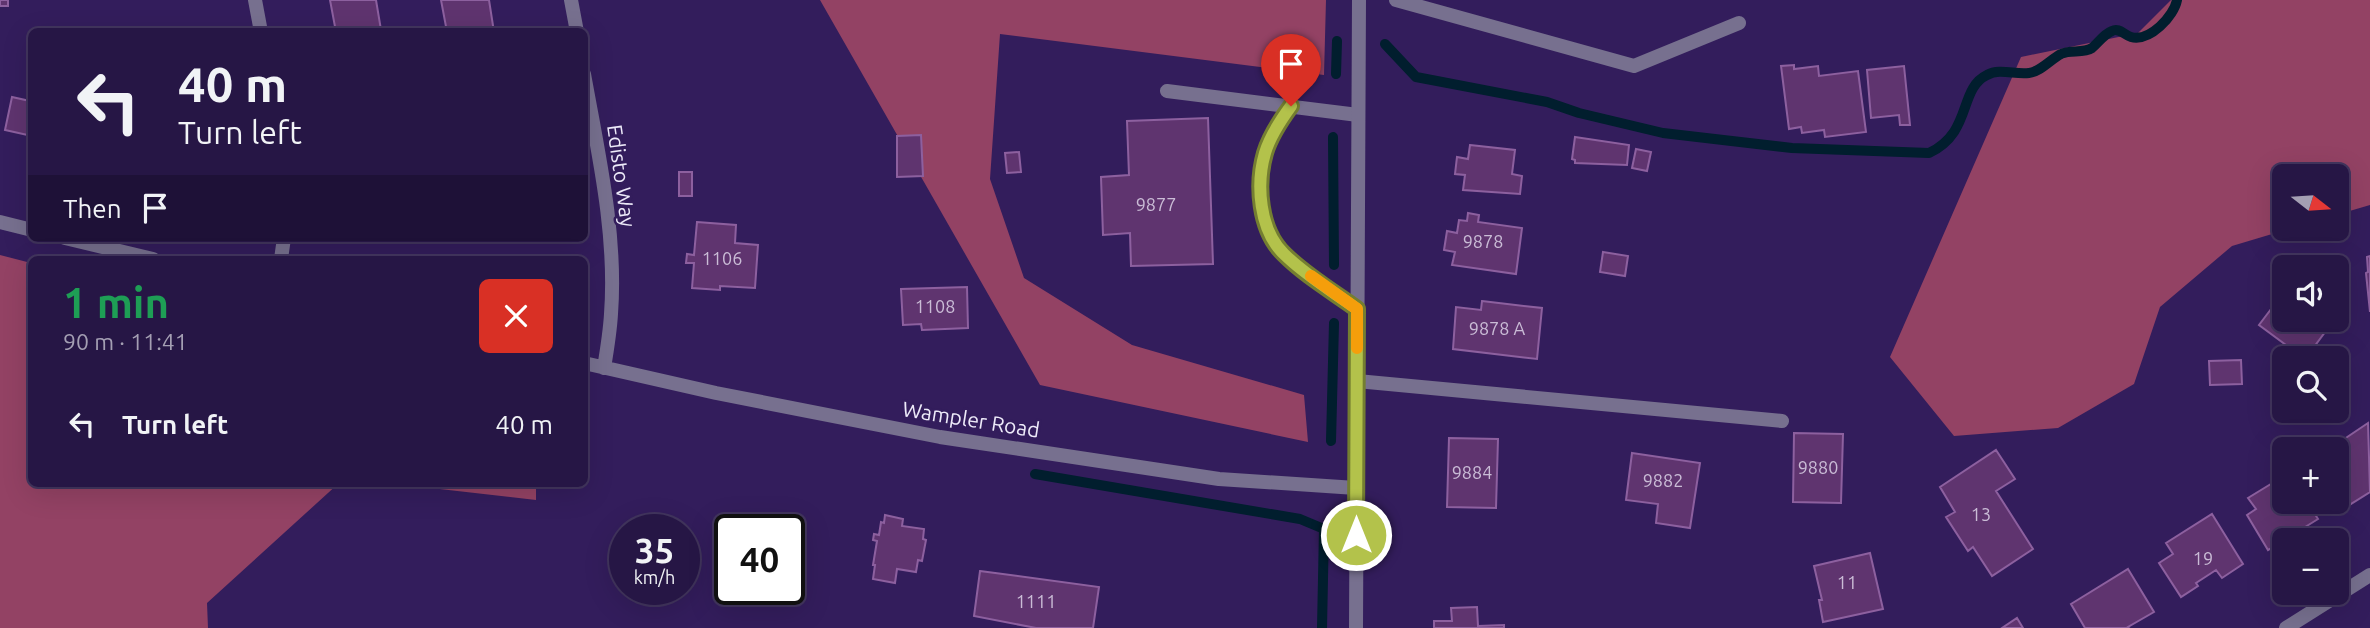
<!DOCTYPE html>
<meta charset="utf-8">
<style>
:root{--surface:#261645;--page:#2e1f4c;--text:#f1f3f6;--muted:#a49fb3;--line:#42355e}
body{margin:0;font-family:Ubuntu,sans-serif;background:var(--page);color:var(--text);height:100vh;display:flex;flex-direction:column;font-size:26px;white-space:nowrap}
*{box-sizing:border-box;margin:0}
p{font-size:23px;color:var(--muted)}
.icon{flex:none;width:38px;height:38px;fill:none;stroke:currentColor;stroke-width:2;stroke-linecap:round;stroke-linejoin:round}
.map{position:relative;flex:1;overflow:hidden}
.panel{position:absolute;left:28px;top:256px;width:560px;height:231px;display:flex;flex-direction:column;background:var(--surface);border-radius:10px;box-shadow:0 7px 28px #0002,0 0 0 2px var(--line)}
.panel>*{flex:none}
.guide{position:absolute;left:28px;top:28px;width:560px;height:214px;border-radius:10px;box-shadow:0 7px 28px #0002,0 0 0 2px var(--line);background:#261645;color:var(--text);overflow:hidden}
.needle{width:46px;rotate:107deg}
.buttons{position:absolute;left:2272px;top:164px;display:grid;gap:14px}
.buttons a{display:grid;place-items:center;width:77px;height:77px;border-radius:10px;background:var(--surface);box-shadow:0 7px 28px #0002,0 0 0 2px var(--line);font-size:35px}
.speed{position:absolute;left:609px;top:514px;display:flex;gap:14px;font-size:35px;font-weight:700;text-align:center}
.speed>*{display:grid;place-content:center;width:91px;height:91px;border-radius:50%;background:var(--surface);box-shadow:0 7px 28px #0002,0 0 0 2px var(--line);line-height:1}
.speed small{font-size:18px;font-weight:400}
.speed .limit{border:4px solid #111;border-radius:10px;background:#fff;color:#111}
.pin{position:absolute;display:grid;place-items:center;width:60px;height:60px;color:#fff;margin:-72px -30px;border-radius:50% 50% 50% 0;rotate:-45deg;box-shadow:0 0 7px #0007}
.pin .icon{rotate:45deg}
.me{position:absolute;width:77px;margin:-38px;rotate:0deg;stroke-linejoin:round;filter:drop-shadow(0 0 5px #0008)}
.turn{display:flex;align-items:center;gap:24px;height:147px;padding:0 35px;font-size:32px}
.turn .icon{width:91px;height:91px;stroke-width:2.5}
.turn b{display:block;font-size:49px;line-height:60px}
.then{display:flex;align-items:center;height:66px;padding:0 35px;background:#0003;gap:14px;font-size:26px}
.round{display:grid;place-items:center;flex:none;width:74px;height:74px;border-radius:10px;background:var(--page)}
.headline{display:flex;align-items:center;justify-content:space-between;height:119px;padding:0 35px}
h1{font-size:42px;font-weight:700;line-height:52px;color:#1e9e55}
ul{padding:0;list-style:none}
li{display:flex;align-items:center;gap:21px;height:98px;padding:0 35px}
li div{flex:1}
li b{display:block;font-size:26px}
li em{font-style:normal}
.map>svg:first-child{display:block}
.forest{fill:#934264}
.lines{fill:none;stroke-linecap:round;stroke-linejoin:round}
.stream{stroke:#011e2e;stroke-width:10}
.building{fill:#5f346f;stroke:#8d609f;stroke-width:2}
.service{stroke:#77708f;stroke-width:14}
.minor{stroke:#77708f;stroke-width:14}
.tertiary{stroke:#77708f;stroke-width:14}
.route-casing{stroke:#747e31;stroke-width:18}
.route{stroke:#b3c24b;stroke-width:12}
.slow{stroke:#f59e0b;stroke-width:12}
.labels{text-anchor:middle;stroke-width:5;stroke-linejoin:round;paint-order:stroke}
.number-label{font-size:18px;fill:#cabcd6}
.street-label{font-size:21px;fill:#edeaf9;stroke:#331d5c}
</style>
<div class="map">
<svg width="2370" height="628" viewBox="0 0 2370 628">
<rect width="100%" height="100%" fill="#331d5c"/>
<!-- forest -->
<path class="forest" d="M820,0H1326L1324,75L1000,34L990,179L1024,278L1132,345L1304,395L1308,442L1040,385Z
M2171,0H2370V205L2336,215V177H2284V229H2289L2232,246L2160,307L2134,384L2058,428L1954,436L1890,357L2021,57L2138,33Z
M0,255L31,263L32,483H339L207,603L208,628H0Z
M387,483H536V500Z"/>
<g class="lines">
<!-- stream -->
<path class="stream" d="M1385,44L1416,77L1547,102L1579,113L1663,133L1792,148L1929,153C1973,132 1958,89 1987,75C2000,68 2015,75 2029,73C2040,72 2051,59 2061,54C2070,49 2083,54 2092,48C2098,43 2104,34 2112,31C2119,27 2124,35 2131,37C2150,42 2174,16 2177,0
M1336,74L1337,41
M1333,137L1334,265
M1331,441L1334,323
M1035,474L1300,519L1324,529L1322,628"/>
</g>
<!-- building -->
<path class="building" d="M0,0H8V6H0Z
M330,0H376L381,30L384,29L385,32H336Z
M441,0H489L494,32H447Z
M1794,65V69L1818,66L1819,76L1858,71L1866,132L1825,137L1824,130L1802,133L1801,127L1789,129L1781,66Z
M1904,66L1910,125H1900L1899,115L1871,118L1867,70Z
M32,96V136L5,130L12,97L30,101Z
M1208,118L1213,264L1131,266L1130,233L1103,235L1101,177L1129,175L1127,121Z
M921,135L923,176L897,177V136Z
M1575,137L1629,145L1627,165L1575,163V160L1572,159Z
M1470,145L1515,150L1512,174L1522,176L1520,194L1463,190L1465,175L1455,174L1457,157L1468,159Z
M1636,149L1651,152L1647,171L1632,168Z
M1019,152L1021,172L1007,173L1005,153Z
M679,172H692V196H679Z
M1468,213L1479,215L1478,222L1522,228L1516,274L1452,265L1455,252L1444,250L1447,231L1457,233L1459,220L1467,221Z
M697,222L736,225L735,243L758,245L755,288L720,286V290L692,288L694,263H686L687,254L694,255Z
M1603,252L1628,256L1625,276L1600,272Z
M2370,256V312L2366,273L2368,272L2367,257Z
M967,287L968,328L922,330L921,324L903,325L901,289Z
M2284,292V320H2334L2305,359L2259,325Z
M1482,301L1542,308L1537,359L1453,349L1456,307L1481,310Z
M2336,301L2344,307L2336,317Z
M2241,360L2242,384L2210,385L2209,361Z
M2368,423L2370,492L2346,507L2336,491V450H2328Z
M1794,433L1843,434L1841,503L1793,502Z
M1449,438L1498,439L1496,508L1447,507Z
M1996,450L2015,479L1996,491L2033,549L1992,576L1973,547L1968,551L1946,517L1955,512L1940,487Z
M1632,453L1700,463L1690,528L1656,523L1658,504L1626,500Z
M2284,476V502H2307L2318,519L2268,550L2247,515L2256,509L2248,498Z
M2212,514L2243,564L2222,578L2216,570L2196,583L2198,586L2181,597L2159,563L2173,554L2166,543Z
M885,515L903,519L902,526L924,529L923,539L926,540L922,561L918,560L916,572L897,569L895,583L873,579L875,565H873L877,541L873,540L874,534L879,535L881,522L884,523Z
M1870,553L1883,609L1823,622L1819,600H1822L1814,566Z
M2128,569L2154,612L2128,627L2129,628H2085L2071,604Z
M980,571L1099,587L1093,628H1036L974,616Z
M1477,607L1478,626L1504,625V628H1434V621H1452L1451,608Z
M2017,618L2023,628H2002Z"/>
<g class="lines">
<!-- service -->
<path class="service" d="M1396,0L1634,66L1739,23
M1167,91L1358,115
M1291,106C1265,141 1253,179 1266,222C1269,233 1275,246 1284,254C1305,275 1332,291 1357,309
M1357,381L1782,421"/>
<!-- minor -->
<path class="minor" d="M255,0L261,32
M571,0L577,32
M584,74C598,152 617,234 611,314C610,332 607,350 604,368
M0,222L32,230
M65,238L153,259
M281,259L284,238
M584,363L716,393L940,437L1219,479L1356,488
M2286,628L2370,575"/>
<!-- tertiary -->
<path class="tertiary" d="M1356,628L1359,0"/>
</g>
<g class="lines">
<defs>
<path id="route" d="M1291,106C1280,121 1270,136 1265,153C1256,184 1259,230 1284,254C1305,275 1332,291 1357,309L1356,535"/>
</defs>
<!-- route casing -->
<use href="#route" class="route-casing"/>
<!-- route -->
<use href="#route" class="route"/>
<!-- slow -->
<path class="slow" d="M1311,276L1357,309V348"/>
</g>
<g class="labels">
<!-- number labels -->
<g class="number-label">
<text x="1156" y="211">9877</text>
<text x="1483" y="248">9878</text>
<text x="722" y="265">1106</text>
<text x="935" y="313">1108</text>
<text x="1497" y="335">9878 A</text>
<text x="1818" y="474">9880</text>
<text x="1472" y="479">9884</text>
<text x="1663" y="487">9882</text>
<text x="1981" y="521">13</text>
<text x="2203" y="565">19</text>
<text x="1847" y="589">11</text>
<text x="1036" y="608">1111</text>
</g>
<!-- street labels -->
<g class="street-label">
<text transform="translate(621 176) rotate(82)" y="7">Edisto Way</text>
<text transform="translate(971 420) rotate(9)" y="7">Wampler Road</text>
</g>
</g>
</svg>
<div class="buttons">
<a><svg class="needle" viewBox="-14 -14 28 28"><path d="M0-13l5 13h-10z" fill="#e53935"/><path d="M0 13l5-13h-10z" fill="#a49fb3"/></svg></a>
<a><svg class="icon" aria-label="sound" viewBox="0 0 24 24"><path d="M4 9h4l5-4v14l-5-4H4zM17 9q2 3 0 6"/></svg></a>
<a><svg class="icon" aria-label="search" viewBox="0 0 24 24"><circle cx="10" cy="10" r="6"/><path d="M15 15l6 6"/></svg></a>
<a>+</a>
<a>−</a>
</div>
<div class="speed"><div>35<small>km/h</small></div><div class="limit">40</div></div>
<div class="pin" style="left:1291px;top:106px;background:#d93025"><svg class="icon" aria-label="arrive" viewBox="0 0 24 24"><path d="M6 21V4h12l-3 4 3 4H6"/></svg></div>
<svg class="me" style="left:1356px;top:535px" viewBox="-20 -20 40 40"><circle r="17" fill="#b3c24b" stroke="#fff" stroke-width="3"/><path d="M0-11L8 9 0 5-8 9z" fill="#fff"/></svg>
<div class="guide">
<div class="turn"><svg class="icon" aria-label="left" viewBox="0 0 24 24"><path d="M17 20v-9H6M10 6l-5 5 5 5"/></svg><div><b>40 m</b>Turn left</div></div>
<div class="then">Then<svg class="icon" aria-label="arrive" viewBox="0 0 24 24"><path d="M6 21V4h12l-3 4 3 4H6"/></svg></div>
</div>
<section class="panel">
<div class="headline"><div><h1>1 min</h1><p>90 m · 11:41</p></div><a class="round" style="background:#d93025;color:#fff"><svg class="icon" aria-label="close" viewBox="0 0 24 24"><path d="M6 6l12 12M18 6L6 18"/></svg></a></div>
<ul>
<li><svg class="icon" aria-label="left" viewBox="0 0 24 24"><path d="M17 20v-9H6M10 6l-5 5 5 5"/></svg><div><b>Turn left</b></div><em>40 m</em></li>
</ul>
</section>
</div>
